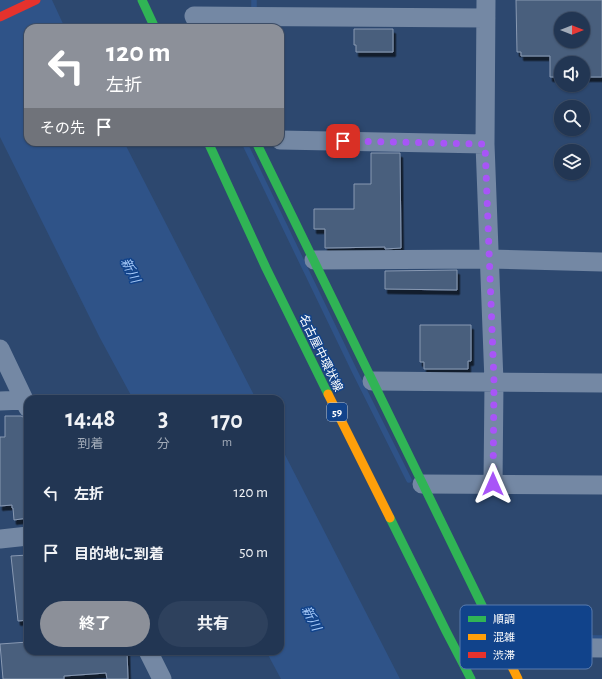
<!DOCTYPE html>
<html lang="ja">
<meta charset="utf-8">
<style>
:root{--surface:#223653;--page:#2e415d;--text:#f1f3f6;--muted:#a2abb8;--line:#3f506a;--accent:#8c9099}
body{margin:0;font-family:"Alegreya Sans","Noto Sans JP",sans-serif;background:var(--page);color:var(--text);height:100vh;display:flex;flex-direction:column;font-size:15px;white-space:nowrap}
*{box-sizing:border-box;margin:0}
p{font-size:13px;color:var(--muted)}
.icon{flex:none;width:22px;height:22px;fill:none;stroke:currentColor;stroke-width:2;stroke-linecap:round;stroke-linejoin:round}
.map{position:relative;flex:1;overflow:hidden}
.drawer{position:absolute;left:24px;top:395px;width:260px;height:260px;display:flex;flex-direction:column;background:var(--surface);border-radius:12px;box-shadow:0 1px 3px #0004,0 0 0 1px var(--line)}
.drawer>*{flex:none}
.top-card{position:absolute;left:24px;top:24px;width:260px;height:122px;border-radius:12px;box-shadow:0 1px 3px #0004,0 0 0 1px var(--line);background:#8c9099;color:#fff;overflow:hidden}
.needle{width:26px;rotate:90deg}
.tools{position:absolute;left:554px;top:12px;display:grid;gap:8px}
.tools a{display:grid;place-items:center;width:36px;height:36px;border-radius:50%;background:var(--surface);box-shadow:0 1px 3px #0004,0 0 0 1px var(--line);font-size:20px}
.pin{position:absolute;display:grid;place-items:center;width:34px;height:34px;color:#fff;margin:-17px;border-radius:8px;box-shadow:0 2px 6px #0006}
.me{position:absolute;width:44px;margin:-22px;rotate:0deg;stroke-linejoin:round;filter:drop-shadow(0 0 3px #0008)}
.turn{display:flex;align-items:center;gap:14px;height:84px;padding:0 16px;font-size:18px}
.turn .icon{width:52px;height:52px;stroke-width:2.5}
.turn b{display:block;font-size:28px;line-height:34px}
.then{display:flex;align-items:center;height:38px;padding:0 16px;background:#0003;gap:8px;font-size:15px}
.eta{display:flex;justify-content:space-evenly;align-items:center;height:68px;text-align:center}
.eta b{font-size:24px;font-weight:700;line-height:28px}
.button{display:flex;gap:8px;margin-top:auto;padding:8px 16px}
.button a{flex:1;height:46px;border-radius:24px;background:var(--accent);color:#fff;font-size:16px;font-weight:700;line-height:46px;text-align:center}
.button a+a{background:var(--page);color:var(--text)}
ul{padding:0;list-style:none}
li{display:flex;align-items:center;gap:12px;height:60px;padding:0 16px}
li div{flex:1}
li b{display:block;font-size:15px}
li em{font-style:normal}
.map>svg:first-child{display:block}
.water{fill:#2f5388}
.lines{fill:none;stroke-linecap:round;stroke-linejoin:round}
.stream{stroke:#2f5388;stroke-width:5.5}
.building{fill:#485e7d;stroke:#8899b2;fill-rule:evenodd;filter:url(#shadow)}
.street{stroke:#7488a4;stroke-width:19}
.fast{stroke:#30b455;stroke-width:9}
.slow{stroke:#ff9f0a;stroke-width:9}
.jam{stroke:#e5322d;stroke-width:9}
.route{stroke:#a855f7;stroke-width:7;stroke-dasharray:0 12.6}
.labels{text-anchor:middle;stroke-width:3;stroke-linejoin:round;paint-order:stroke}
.shield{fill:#11438b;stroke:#b8c7dc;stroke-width:1}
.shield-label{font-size:11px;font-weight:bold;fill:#fff}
.street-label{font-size:12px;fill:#fff;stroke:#11438b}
.water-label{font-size:13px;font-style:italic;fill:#a4c8f8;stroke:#11438b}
.key{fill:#11438b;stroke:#587bae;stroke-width:1}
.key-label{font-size:11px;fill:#fff}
</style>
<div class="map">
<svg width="602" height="679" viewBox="0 0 602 679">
<defs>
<filter id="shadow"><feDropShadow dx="2.5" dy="4.5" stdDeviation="0" flood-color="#0009"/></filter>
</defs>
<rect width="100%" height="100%" fill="#2d486f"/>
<!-- water -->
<path class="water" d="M0,0H52L65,28H28V142H124L256,399H133L100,338L0,137Z
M280,445L400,679H281L266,651H280Z"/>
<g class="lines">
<!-- stream -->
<path class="stream" d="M254,0V9
M244,142L355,372L409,480
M513,637L602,638"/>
</g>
<!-- building -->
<path class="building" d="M516,0H602V77H583V63H561V77H550V56H521V52H517ZM561,19H583V41H561Z
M354,29H393V52H356V45H354Z
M371,153H400L401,248L385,249V247L325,248V229H314V209H354V184H371Z
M457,270V290L385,289V271Z
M420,325H471V361H468V369H424V362H420Z
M5,416H21L27,419V427H28V518L14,520L13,508H12V505L0,506V437H5Z
M28,555V620L18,621L11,556Z
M28,642V651H127L128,679H107L106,673L64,676V679H3L0,644Z"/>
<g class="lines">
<!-- street -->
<path class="street" d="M486,0L485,144L494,382L493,484
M200,28L194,16L486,18
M280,140L485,144
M314,260L489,259L602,262
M0,349L28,408
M372,381L602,383
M0,401L24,400
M422,484L602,485
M0,539L28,536
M502,647L602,648
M148,651L162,679"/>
<!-- fast -->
<path class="fast" d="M142,0L155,28
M208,142L266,268L328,394
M256,142L494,630
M390,518L446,631L471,679"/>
<!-- slow -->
<path class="slow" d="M328,394L390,518
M494,630L518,679"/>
<!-- jam -->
<path class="jam" d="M0,17L36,0"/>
</g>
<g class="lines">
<!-- route -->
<path class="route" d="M343,141L485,144L494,382L493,484"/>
</g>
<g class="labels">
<!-- shield labels -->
<rect class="shield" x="327" y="403" width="20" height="18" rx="3"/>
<g class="shield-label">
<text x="337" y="416">59</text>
</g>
<!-- street labels -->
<g class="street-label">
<text transform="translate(321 353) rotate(64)" y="4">名古屋中環状線</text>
</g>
<!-- water labels -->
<g class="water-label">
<text transform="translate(131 270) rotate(63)" y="5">新川</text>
<text transform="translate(312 618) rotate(62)" y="5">新川</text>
</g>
</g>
<!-- legend -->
<rect x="460" y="605" width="132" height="64" rx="6" class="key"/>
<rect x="468" y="616" width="18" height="6" fill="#30b455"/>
<rect x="468" y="634" width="18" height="6" fill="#ff9f0a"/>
<rect x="468" y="652" width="18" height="6" fill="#e5322d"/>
<g class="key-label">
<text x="493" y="623">順調</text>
<text x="493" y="641">混雑</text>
<text x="493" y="659">渋滞</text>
</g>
</svg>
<div class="tools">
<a><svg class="needle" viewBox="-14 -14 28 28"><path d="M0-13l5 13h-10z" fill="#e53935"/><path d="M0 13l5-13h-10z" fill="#a2abb8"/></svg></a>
<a><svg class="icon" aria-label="sound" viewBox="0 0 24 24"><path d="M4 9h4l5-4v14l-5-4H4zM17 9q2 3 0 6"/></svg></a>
<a><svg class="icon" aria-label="search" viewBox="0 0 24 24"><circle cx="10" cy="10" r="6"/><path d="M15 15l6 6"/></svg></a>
<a><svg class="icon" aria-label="layers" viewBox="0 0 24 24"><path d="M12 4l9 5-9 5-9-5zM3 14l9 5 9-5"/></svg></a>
</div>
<div class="pin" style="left:343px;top:141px;background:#d93025"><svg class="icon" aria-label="arrive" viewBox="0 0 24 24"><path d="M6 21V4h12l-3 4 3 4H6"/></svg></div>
<svg class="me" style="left:493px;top:484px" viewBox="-20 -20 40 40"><path d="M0-17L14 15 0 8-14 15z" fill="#a855f7" stroke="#fff" stroke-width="4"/></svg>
<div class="top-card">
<div class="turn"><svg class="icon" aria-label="left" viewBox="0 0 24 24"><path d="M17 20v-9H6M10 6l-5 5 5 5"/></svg><div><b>120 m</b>左折</div></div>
<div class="then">その先<svg class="icon" aria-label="arrive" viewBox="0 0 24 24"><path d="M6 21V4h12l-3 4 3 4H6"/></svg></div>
</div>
<section class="drawer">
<div class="eta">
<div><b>14:48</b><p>到着</p></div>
<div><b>3</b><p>分</p></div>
<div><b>170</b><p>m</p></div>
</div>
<ul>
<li><svg class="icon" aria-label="left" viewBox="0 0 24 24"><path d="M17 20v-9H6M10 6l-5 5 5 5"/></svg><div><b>左折</b></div><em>120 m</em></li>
<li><svg class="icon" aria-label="arrive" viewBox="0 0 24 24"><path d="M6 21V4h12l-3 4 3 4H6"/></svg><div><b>目的地に到着</b></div><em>50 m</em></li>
</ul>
<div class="button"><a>終了</a><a>共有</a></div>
</section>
</div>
